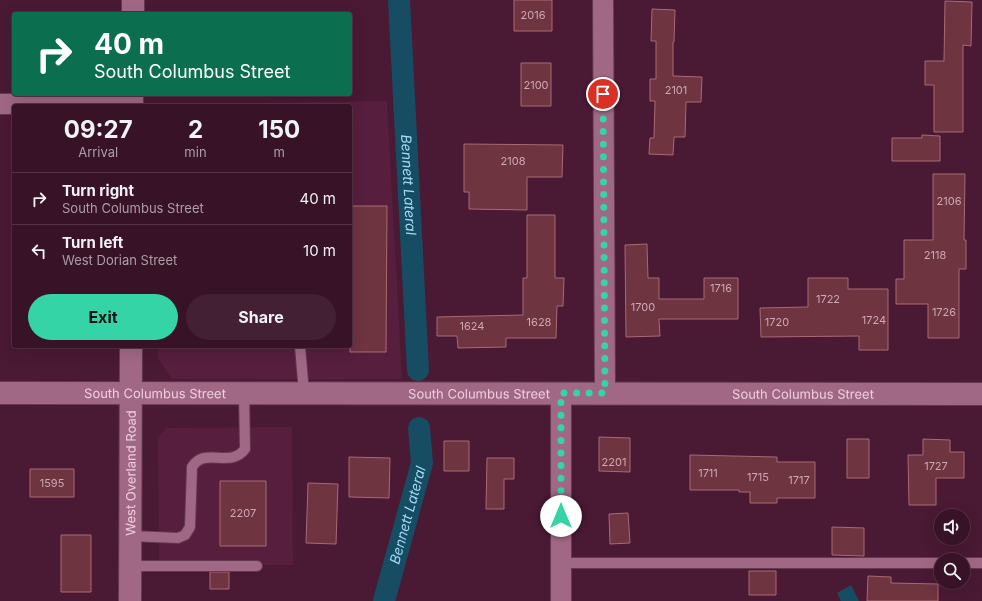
<!DOCTYPE html>
<style>
:root{--surface:#381327;--page:#432033;--text:#f1f3f6;--muted:#ab9ea7;--line:#523244;--accent:#35d4a7}
body{margin:0;font-family:Inter,sans-serif;background:var(--page);color:var(--text);height:100vh;display:flex;flex-direction:column;font-size:15px;white-space:nowrap}
*{box-sizing:border-box;margin:0}
p{font-size:13px;color:var(--muted)}
.icon{flex:none;width:22px;height:22px;fill:none;stroke:currentColor;stroke-width:2;stroke-linecap:round;stroke-linejoin:round}
.map{position:relative;flex:1;overflow:hidden}
.details{position:absolute;left:12px;top:104px;width:340px;height:244px;display:flex;flex-direction:column;background:var(--surface);border-radius:4px;box-shadow:0 4px 16px #0002,0 0 0 1px var(--line)}
.details>*{flex:none}
.banner{position:absolute;left:12px;top:12px;width:340px;height:84px;border-radius:4px;box-shadow:0 4px 16px #0002,0 0 0 1px var(--line);background:#0b6e4f;color:#fff;overflow:hidden}
.tools{position:absolute;left:934px;top:509px;display:grid;gap:8px}
.tools a{display:grid;place-items:center;width:36px;height:36px;border-radius:50%;background:var(--surface);box-shadow:0 4px 16px #0002,0 0 0 1px var(--line);font-size:20px}
.pin{position:absolute;display:grid;place-items:center;width:34px;height:34px;color:#fff;margin:-17px;border:2px solid #fff;border-radius:50%;box-shadow:0 1px 4px #0007}
.me{position:absolute;width:44px;margin:-22px;rotate:0deg;stroke-linejoin:round;filter:drop-shadow(0 0 3px #0008)}
.turn{display:flex;align-items:center;gap:14px;height:84px;padding:0 16px;font-size:18px}
.turn .icon{width:52px;height:52px;stroke-width:2.5}
.turn b{display:block;font-size:28px;line-height:34px}
.eta{display:flex;justify-content:space-evenly;align-items:center;height:68px;text-align:center}
.eta b{font-size:24px;font-weight:700;line-height:28px}
.action{display:flex;gap:8px;margin-top:auto;padding:8px 16px}
.action a{flex:1;height:46px;border-radius:24px;background:var(--accent);color:#111;font-size:16px;font-weight:700;line-height:46px;text-align:center}
.action a+a{background:var(--page);color:var(--text)}
ul{padding:0;list-style:none}
li{display:flex;align-items:center;gap:12px;height:52px;padding:0 16px;border-top:1px solid var(--line)}
li div{flex:1}
li b{display:block;font-size:15px}
li em{font-style:normal}
.map>svg:first-child{display:block}
.built{fill:#571e3e}
.water{fill:#164d63}
.lines{fill:none;stroke-linecap:round;stroke-linejoin:round}
.canal{stroke:#164d63;stroke-width:22}
.building{fill:#6e3440;stroke:#a96a74}
.service-casing{stroke:#643a52;stroke-width:12}
.minor-casing{stroke:#643a52;stroke-width:22}
.tertiary-casing{stroke:#643a52;stroke-width:24}
.service{stroke:#a16885;stroke-width:10}
.minor{stroke:#a16885;stroke-width:20}
.tertiary{stroke:#a16885;stroke-width:22}
.route{stroke:#35d4a7;stroke-width:7;stroke-dasharray:0 12.6}
.labels{text-anchor:middle;stroke-width:4;stroke-linejoin:round;paint-order:stroke}
.number-label{font-size:11px;fill:#cea8b6}
.street-label{font-size:13px;fill:#eecedd;stroke:#230d19}
.water-label{font-size:14px;font-style:italic;fill:#a3dbf6;stroke:#230d19}
</style>
<div class="map">
<svg width="982" height="601" viewBox="0 0 982 601">
<rect width="100%" height="100%" fill="#4a1934"/>
<!-- built -->
<path class="built" d="M387,101L402,379H172L158,358V346H350V106H166V104Z
M292,427L293,565L159,566L158,438L166,428Z"/>
<!-- water -->
<path class="water" d="M851,585L859,601H841L837,593Z"/>
<g class="lines">
<!-- canal -->
<g class="canal">
<path id="s1" d="M399,0L418,370"/>
<path id="s2" d="M384,601L422,463L419,428"/>
</g>
</g>
<!-- building -->
<path class="building" d="M514,0H552V31H514Z
M945,1L972,2L971,46L963,45V132H934V85H925V61H944Z
M652,9L675,10L674,42H673V76L702,77L701,102H686L685,137H674L673,155L649,154L650,138H654L655,101H650V79H656V41H651Z
M521,63H551V106H521Z
M922,135L940,136V161H892V138H922Z
M464,144L563,145L562,177H527V210L469,209V192H464Z
M933,174H965L964,240H966V269H959V338H928V304H896V279H904V240H933Z
M350,206H387L386,352H350Z
M527,215H555V278H564L563,306H557L556,338H506V347L458,348L457,336H437V317L523,315V278H527Z
M647,244L648,278H659V299H704V278H738V319H659L660,336L626,337L625,245Z
M808,278H848V289H888V350H859V336L761,337L760,308L808,307Z
M599,437L630,438V472L599,471Z
M847,439H869V478H847Z
M923,439L950,440V452H964V478H936V505H909L908,455H923Z
M444,441H469V471H444Z
M690,455L777,457V462H815V498H777V503H750V492H739V490H690Z
M349,457L390,458L389,498L349,497Z
M487,458H514V479H504V509H486Z
M30,469H74V497H30Z
M220,481H266V546H220Z
M308,483L338,484L336,544L306,543Z
M628,513L630,543L610,544L609,514Z
M832,527L864,528V556L832,555Z
M61,535H91V592H61Z
M749,571H776V595H749Z
M210,572H229V589H210Z
M868,576L891,577V583L938,584V601H867Z"/>
<g class="lines">
<defs>
<path id="service" d="M300,346L304,393
M131,536L178,538L185,535L190,527L192,467C205,446 230,469 245,449L244,393
M561,563H941
M963,563H982
M131,566H257"/>
<path id="minor" d="M603,0L605,393
M0,104L132,103
M561,601V393"/>
<g id="tertiary">
<path d="M133,14V0"/>
<path d="M132,106V94"/>
<path id="s3" d="M0,393L982,394"/>
<path id="s4" d="M130,601L131,346"/>
</g>
</defs>
<!-- service casing -->
<use href="#service" class="service-casing"/>
<!-- minor casing -->
<use href="#minor" class="minor-casing"/>
<!-- tertiary casing -->
<use href="#tertiary" class="tertiary-casing"/>
<!-- service -->
<use href="#service" class="service"/>
<!-- minor -->
<use href="#minor" class="minor"/>
<!-- tertiary -->
<use href="#tertiary" class="tertiary"/>
</g>
<g class="lines">
<!-- route -->
<path class="route" d="M561,516V393H605L603,94"/>
</g>
<g class="labels">
<!-- number labels -->
<g class="number-label">
<text x="533" y="19">2016</text>
<text x="536" y="89">2100</text>
<text x="676" y="94">2101</text>
<text x="513" y="165">2108</text>
<text x="949" y="205">2106</text>
<text x="935" y="259">2118</text>
<text x="721" y="292">1716</text>
<text x="828" y="303">1722</text>
<text x="643" y="311">1700</text>
<text x="944" y="316">1726</text>
<text x="874" y="324">1724</text>
<text x="539" y="326">1628</text>
<text x="777" y="326">1720</text>
<text x="472" y="330">1624</text>
<text x="614" y="466">2201</text>
<text x="936" y="470">1727</text>
<text x="708" y="477">1711</text>
<text x="758" y="481">1715</text>
<text x="799" y="484">1717</text>
<text x="52" y="487">1595</text>
<text x="243" y="517">2207</text>
</g>
<!-- street labels -->
<g class="street-label">
<text dy="5" stroke="none"><textPath href="#s3" startOffset="155">South Columbus Street</textPath></text>
<text dy="5" stroke="none"><textPath href="#s3" startOffset="479">South Columbus Street</textPath></text>
<text dy="5" stroke="none"><textPath href="#s3" startOffset="803">South Columbus Street</textPath></text>
<text dy="5" stroke="none"><textPath href="#s4" startOffset="128">West Overland Road</textPath></text>
</g>
<!-- water labels -->
<g class="water-label">
<text dy="5" stroke="none"><textPath href="#s1" startOffset="185">Bennett Lateral</textPath></text>
<text dy="5" stroke="none"><textPath href="#s2" startOffset="89">Bennett Lateral</textPath></text>
</g>
</g>
</svg>
<div class="tools">
<a><svg class="icon" aria-label="sound" viewBox="0 0 24 24"><path d="M4 9h4l5-4v14l-5-4H4zM17 9q2 3 0 6"/></svg></a>
<a><svg class="icon" aria-label="search" viewBox="0 0 24 24"><circle cx="10" cy="10" r="6"/><path d="M15 15l6 6"/></svg></a>
</div>
<div class="pin" style="left:603px;top:94px;background:#d93025"><svg class="icon" aria-label="arrive" viewBox="0 0 24 24"><path d="M6 21V4h12l-3 4 3 4H6"/></svg></div>
<svg class="me" style="left:561px;top:516px" viewBox="-20 -20 40 40"><circle r="19" fill="#fff"/><path d="M0-13L10 11 0 6-10 11z" fill="#35d4a7"/></svg>
<div class="banner">
<div class="turn"><svg class="icon" aria-label="right" viewBox="0 0 24 24"><path d="M7 20v-9h11M14 6l5 5-5 5"/></svg><div><b>40 m</b>South Columbus Street</div></div>
</div>
<section class="details">
<div class="eta">
<div><b>09:27</b><p>Arrival</p></div>
<div><b>2</b><p>min</p></div>
<div><b>150</b><p>m</p></div>
</div>
<ul>
<li><svg class="icon" aria-label="right" viewBox="0 0 24 24"><path d="M7 20v-9h11M14 6l5 5-5 5"/></svg><div><b>Turn right</b><p>South Columbus Street</p></div><em>40 m</em></li>
<li><svg class="icon" aria-label="left" viewBox="0 0 24 24"><path d="M17 20v-9H6M10 6l-5 5 5 5"/></svg><div><b>Turn left</b><p>West Dorian Street</p></div><em>10 m</em></li>
</ul>
<div class="action"><a>Exit</a><a>Share</a></div>
</section>
</div>
